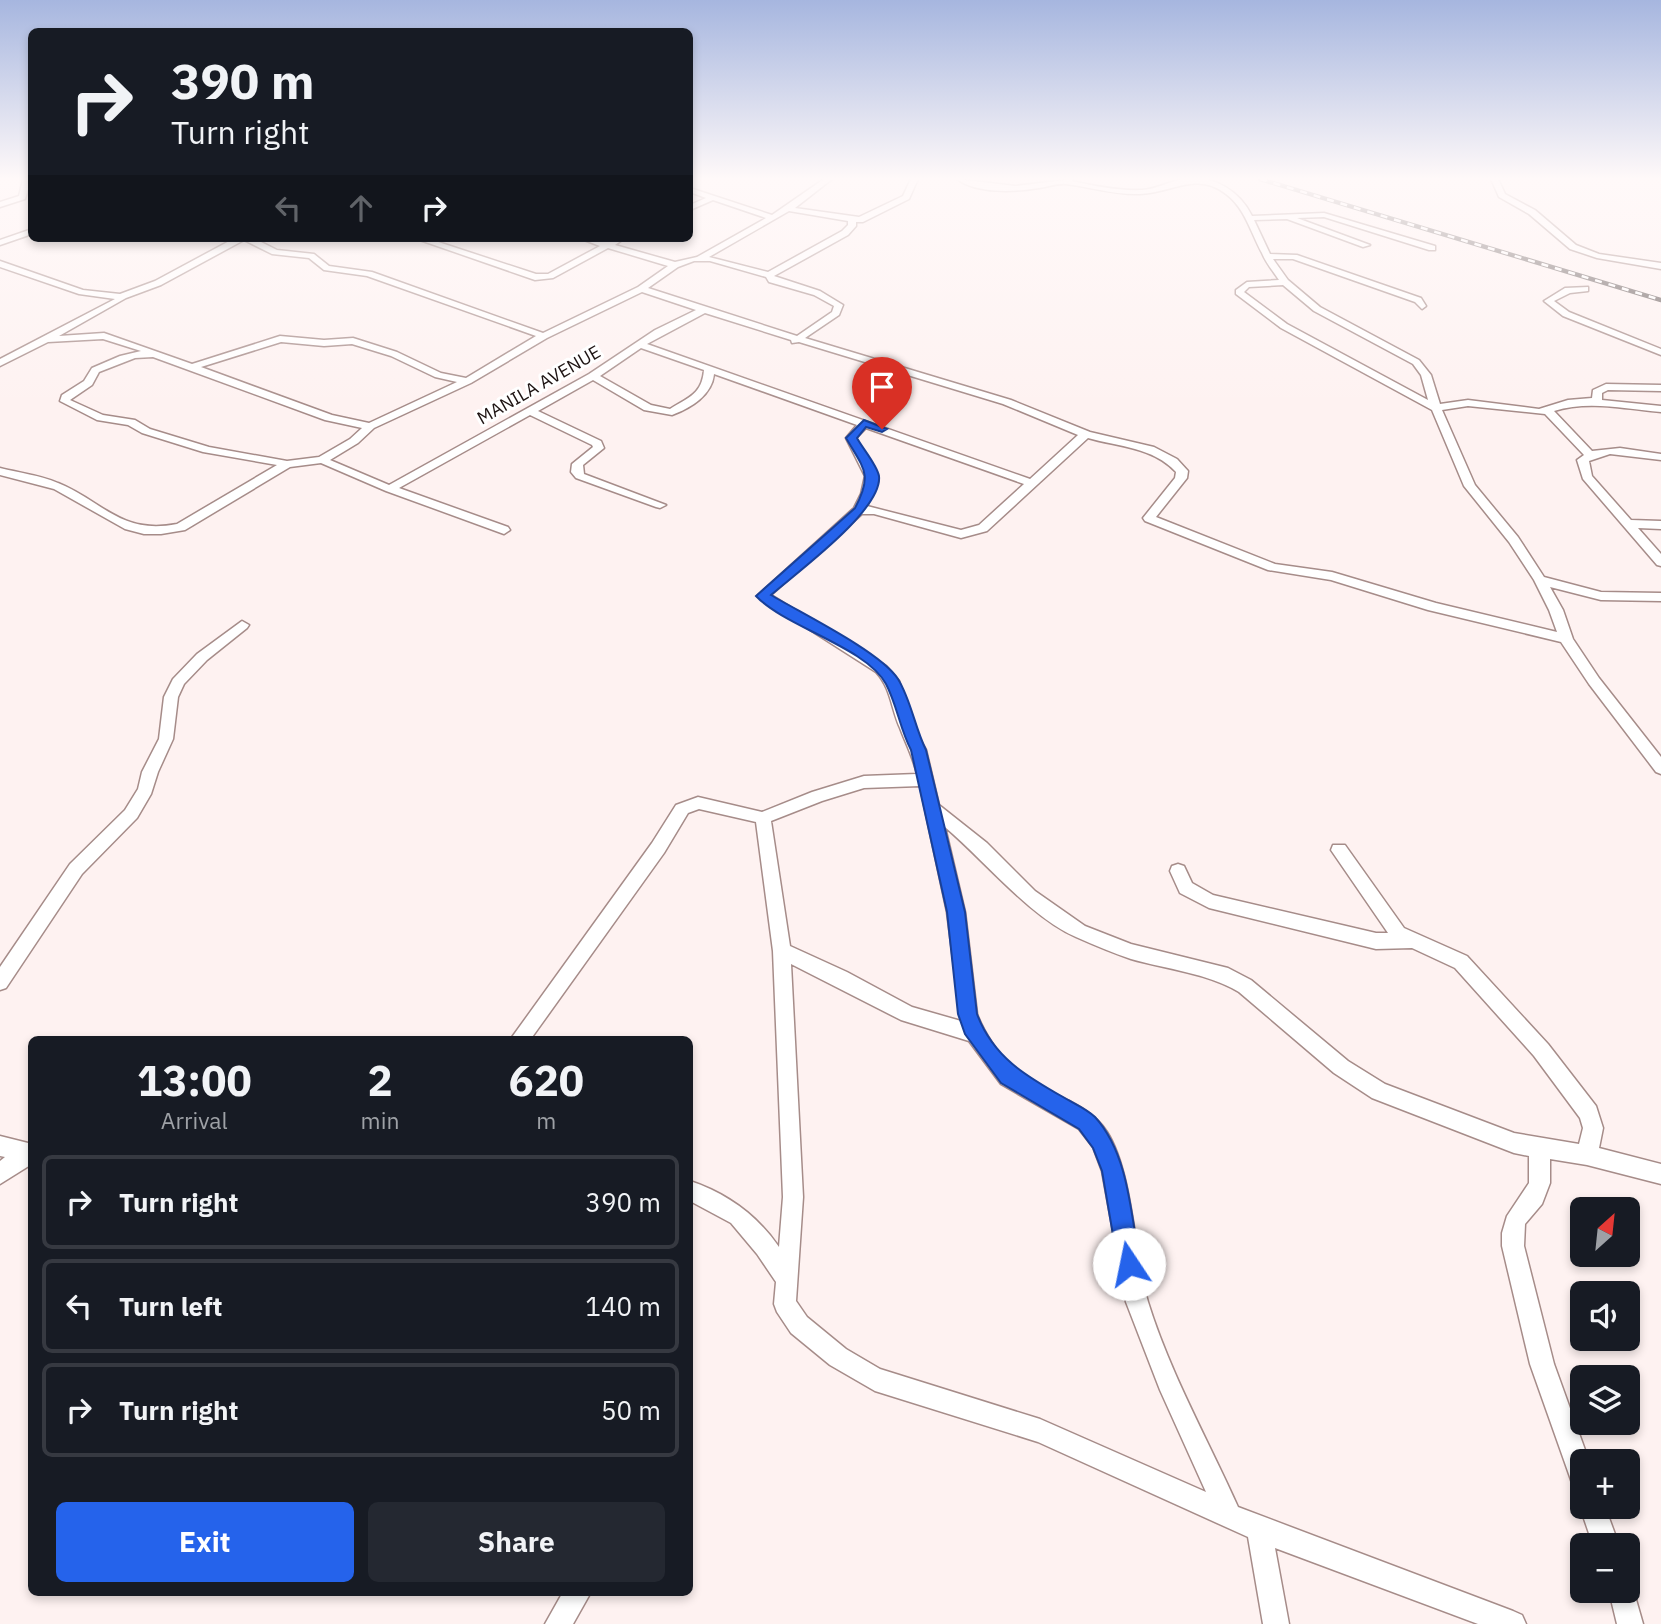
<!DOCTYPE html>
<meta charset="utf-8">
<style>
:root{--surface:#171b24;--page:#242831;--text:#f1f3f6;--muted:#9ea1a6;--line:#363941;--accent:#2563eb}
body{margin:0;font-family:"IBM Plex Sans",sans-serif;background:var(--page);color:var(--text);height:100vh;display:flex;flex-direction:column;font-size:26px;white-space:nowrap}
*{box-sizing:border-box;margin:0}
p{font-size:23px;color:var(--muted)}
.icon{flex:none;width:38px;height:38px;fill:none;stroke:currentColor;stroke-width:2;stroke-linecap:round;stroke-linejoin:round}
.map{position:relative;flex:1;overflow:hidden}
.details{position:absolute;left:28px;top:1036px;width:665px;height:560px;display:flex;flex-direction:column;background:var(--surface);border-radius:10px;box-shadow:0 4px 10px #0003}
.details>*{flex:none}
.guide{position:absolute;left:28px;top:28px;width:665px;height:214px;border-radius:10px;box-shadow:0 4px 10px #0003;background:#171b24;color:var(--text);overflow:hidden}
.needle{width:46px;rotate:27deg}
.fabs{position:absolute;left:1570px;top:1197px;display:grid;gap:14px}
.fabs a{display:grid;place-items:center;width:70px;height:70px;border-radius:10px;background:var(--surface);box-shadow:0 4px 10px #0003;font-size:35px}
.pin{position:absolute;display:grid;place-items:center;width:60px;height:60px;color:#fff;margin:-72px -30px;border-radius:50% 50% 50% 0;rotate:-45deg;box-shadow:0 0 7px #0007}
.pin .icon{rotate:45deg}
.me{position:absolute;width:77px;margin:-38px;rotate:349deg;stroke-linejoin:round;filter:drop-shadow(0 0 5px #0008)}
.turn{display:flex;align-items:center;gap:24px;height:147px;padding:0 28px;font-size:32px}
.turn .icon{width:91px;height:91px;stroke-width:2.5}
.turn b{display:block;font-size:49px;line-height:60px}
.lanes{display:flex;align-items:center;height:66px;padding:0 28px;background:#0003;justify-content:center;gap:35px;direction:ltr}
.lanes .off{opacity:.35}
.eta{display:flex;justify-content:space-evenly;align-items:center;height:119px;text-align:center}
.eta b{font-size:42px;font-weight:700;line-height:49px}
.primary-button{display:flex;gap:14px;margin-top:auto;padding:14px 28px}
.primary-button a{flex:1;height:80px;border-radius:10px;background:var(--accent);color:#fff;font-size:28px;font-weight:700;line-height:80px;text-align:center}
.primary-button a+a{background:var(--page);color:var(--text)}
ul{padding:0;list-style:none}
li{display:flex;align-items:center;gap:21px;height:94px;margin:0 14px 10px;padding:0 14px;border:4px solid var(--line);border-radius:10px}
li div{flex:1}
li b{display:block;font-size:26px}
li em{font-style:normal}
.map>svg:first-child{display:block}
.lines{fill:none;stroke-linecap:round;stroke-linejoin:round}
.minor-casing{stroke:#a68c89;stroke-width:3}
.minor{fill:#fff;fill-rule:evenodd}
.rail-casing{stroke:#695e5d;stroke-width:4.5}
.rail{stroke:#fff;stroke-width:2.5;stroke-dasharray:7;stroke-linecap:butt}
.route{fill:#2563eb;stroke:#184099;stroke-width:2}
.labels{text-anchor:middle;stroke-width:6;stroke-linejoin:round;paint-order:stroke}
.far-street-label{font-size:18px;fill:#1d1312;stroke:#fff}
</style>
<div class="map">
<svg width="1661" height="1624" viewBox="0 0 1661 1624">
<rect width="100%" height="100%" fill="#fef2f1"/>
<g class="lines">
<defs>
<path id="minor" d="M23,179H31L25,199L0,207V202L19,196Z
M824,179H832L795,208L859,217L903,196L911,179H918L909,199L863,222H856V226L848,235L774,276L820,291L843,305L839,315L805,338L1011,400L1090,432L1154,447L1177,459L1188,471L1187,478L1156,517L1275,564L1332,572L1436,603L1557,632L1549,610L1534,580L1509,542L1464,486L1432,410L1281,328L1236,294V290L1247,282L1279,280C1273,271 1266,263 1262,253C1251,233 1245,208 1226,194C1196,171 1172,193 1140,194C1114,195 1090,187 1066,184C1057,183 1048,187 1039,188C1015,192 977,194 957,179L1015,186L1073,179L1072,181C1094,186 1119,191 1142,190C1157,189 1170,181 1184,179C1213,175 1239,190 1252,216L1324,213L1435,246V250H1429L1324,217L1297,218L1370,245L1363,247L1287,219L1254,220L1270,254L1297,255L1421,298L1426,306L1422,309L1415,302L1293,259H1273L1288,280L1320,307L1419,360L1431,375L1440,404L1468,400L1539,409L1568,400L1592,398L1593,390L1606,384L1661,385V391L1608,390L1602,393V400L1661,406V412C1626,409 1588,400 1554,411L1592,451L1620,448L1661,454V460L1610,454L1589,461L1592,476L1631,520L1661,521V529L1638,528L1661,554V566L1657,565L1583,479L1577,460L1584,455L1545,414L1468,406L1442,410L1475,485L1518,537L1544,577L1601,592L1661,593V601L1601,600L1550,587L1563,610L1573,639L1599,678L1661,757V774L1656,772L1589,684L1561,642L1428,610L1331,580L1268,570L1145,521L1143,518L1175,478L1176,472C1153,447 1119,447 1088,438L987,531L961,538L874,514H862L771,595L886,666L899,681L914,728L926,750L939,805L987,843L1035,891L1085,926L1131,944L1228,968L1251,980L1348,1061L1385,1084L1514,1133L1579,1144L1583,1128L1580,1118L1534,1056L1455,968L1412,948L1376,949L1209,908L1180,893L1170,871L1172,866L1178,864L1184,866L1192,883L1213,895L1376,933H1388L1331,850L1333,845H1345L1404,928L1467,956L1548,1044L1596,1106L1603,1128L1599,1148L1661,1164V1184L1587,1165L1550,1159V1183L1542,1204L1525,1224L1524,1246L1554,1364L1589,1461H1582V1489L1573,1486L1570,1477L1530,1364L1502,1246V1233L1507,1216L1529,1183V1156L1514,1153L1372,1098L1334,1073L1239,992C1207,973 1166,969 1131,959C1113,953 1094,945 1076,937C1030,917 984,860 945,827L965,912L977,1014C983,1031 1001,1059 1015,1071C1044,1094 1086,1100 1107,1132C1133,1173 1134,1255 1148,1302C1170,1373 1208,1440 1238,1507L1513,1611L1522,1615L1526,1624H1478L1275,1548L1289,1624H1263L1248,1537L1038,1442L875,1391L830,1365L791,1333L777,1312L774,1304L776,1282L757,1254L731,1223L690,1201V1181C726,1193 757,1215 779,1247L783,1197L773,951L756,822L699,809L688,813L664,853L530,1040H510L652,843L676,805L698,797L762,812L812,792L864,776L917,774C913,757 906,744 900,728C891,708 891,688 876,672L757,596L854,508L861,494L865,476L846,438L857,425L714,374C712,395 691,408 672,415L644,410L593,380L538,411L601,441L604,448L583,465L584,474L666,505L660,508L656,507L576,478L571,472L572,464L593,447L592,445L530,415L399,488L508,527L510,530L504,534L386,491L321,463L290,467L185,530L161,534H144L125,529L54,489L0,475V468C19,473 40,475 58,483C104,502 121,535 177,524L277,465L203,452L142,433L128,425L97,420L60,401L62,395L84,381L92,368L120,356L141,351L103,339L48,342L0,366V359L115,299L79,294L0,267V261L83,290L120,294L155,281L235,238H253L277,250L314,254L329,266L372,272L543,333L638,287L668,266L608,248L553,278L535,280L414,238H426L536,274H548L600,246L579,238H592L607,242L615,238H625L615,245L675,262L697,257L766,218L713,200L690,210V205L706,198L690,192V188L772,215ZM789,211L848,221V225L842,231L768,272L709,257ZM244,240L272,254L309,258L324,270L367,276L536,336L466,378L441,373L397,352L353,338L324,340L280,336L192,364L104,333L59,336L126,298L161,285ZM694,261H710L766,277L769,282L814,295L834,306L832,312L797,336L648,288L678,267ZM1283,285L1314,311L1413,364L1421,375L1428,400L1287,324L1244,292L1249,287ZM642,292L696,310L655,330L589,374L389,485L330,460L358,443L374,428L471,383L547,338ZM705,313L791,340L792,343L799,342L1003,404L1078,435L1030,479L647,344ZM281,342L324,346L352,344L391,356L435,377L457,382L369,423L332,415L201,367ZM641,348L704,370C702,394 689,397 670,409L651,405L600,376ZM153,357L325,420L362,428L350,439L319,457L287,461L209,447L150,429L135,420L103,415L70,400L92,385L99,372L135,358ZM866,428L1024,484L979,525L961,530L867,506C886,468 869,472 856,438ZM920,786L947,912L961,1021L912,1007L847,972L790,946L771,821L822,801L864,788ZM791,964L901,1020L969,1041L1001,1084L1079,1129L1093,1147L1102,1171L1126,1302L1160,1390L1206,1492L1040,1419L880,1369L846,1349L807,1317L796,1301L803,1197Z
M1491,179H1498L1505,194L1535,210L1576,245L1599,254L1661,263V269L1597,258L1570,249L1529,214L1499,197Z
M32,229V234L0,245V240Z
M1588,287V291L1570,293L1554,301L1569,312L1661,349V355L1563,316L1544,301L1565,288Z
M242,621L249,625L247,628L207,660L184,684L178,697L173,739L158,772L151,794L137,818L82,874L6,988L0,990V967L70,864L125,810L138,789L142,772L159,739L164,697L173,679L197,654Z
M0,1136L32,1144V1164L0,1184V1161L5,1157L0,1156Z
M1582,1503V1507H1605L1619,1545H1593L1580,1507Z
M1628,1580L1631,1582L1643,1624H1617L1609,1591H1628Z
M563,1592H591L573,1624H545Z"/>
</defs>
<!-- minor casing -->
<use href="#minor" class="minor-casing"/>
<!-- minor -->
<use href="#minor" class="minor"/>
<defs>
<path id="rail" d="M1260,179L1661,300"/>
</defs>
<!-- rail casing -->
<use href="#rail" class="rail-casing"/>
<!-- rail -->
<use href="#rail" class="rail"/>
</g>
<!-- sky -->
<linearGradient id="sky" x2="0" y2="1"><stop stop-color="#a6b6df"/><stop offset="0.44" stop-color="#fff9f9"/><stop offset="1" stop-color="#fff9f9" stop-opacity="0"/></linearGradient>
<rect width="1661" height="406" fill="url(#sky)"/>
<!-- route -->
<path class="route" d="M864,420L887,429L882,432L866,427L857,438C863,449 877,465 879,476C883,510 796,573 771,595C801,613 881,652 898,679C911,700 915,728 926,750L965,912L977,1014C993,1057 1026,1076 1063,1097C1073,1103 1087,1109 1095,1117C1129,1154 1131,1216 1140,1264L1137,1271L1129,1275L1121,1271L1118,1264L1102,1171L1093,1148L1079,1129L1001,1083L965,1034L958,1014L947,912L911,750C900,729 897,705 886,684C866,647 785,627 756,596L855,508C873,474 864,469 846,438Z"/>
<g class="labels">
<!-- far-street labels -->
<g class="far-street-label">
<text transform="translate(539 385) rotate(-30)" y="6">MANILA AVENUE</text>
</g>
</g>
</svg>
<div class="fabs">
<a><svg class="needle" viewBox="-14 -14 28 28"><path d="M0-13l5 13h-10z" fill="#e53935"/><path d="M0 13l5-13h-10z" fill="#9ea1a6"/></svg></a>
<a><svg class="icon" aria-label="sound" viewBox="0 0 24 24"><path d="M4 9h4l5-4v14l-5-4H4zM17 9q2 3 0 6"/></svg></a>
<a><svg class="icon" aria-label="layers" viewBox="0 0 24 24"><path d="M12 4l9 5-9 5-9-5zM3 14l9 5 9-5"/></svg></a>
<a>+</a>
<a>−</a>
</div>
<div class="pin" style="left:882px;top:429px;background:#d93025"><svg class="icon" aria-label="arrive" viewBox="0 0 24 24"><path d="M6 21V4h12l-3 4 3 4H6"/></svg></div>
<svg class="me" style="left:1129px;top:1264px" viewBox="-20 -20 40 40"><circle r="19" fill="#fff"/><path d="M0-13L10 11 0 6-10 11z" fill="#2563eb"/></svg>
<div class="guide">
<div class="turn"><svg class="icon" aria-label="right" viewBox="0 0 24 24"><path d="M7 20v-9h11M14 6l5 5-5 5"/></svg><div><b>390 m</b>Turn right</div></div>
<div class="lanes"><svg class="icon off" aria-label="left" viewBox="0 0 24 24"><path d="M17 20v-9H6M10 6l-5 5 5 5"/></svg><svg class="icon off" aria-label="ahead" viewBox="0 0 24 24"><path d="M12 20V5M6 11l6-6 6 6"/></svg><svg class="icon" aria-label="right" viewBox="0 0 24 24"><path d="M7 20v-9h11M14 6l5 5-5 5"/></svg></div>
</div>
<section class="details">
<div class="eta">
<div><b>13:00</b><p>Arrival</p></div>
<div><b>2</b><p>min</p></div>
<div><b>620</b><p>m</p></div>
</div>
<ul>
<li><svg class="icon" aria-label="right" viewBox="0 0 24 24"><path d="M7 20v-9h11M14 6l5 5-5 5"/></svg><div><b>Turn right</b></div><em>390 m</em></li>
<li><svg class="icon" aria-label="left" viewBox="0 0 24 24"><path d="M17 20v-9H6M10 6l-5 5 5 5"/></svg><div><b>Turn left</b></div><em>140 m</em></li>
<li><svg class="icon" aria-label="right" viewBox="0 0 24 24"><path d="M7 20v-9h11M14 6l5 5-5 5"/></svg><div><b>Turn right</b></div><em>50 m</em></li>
</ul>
<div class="primary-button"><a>Exit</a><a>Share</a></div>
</section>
</div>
